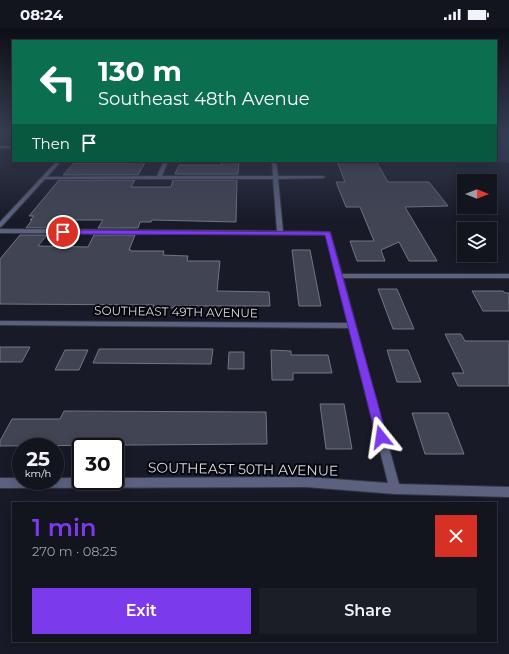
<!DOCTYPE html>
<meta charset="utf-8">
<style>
:root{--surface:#12141e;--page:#1b1d27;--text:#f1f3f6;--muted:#9c9ea4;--line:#31333c;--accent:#7c3aed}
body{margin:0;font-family:Montserrat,sans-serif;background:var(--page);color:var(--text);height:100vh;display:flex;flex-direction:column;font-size:15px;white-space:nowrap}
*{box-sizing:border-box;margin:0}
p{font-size:13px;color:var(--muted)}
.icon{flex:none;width:22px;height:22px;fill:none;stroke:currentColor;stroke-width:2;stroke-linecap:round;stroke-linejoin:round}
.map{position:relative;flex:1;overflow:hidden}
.side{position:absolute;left:12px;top:474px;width:485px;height:140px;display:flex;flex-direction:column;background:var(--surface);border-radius:0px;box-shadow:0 2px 10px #0003,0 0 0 1px var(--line)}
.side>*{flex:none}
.hud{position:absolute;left:12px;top:12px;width:485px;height:122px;border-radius:0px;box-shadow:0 2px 10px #0003,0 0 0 1px var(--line);background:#0b6e4f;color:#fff;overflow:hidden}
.needle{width:26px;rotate:90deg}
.buttons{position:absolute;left:457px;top:146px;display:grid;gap:8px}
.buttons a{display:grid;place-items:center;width:40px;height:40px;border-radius:0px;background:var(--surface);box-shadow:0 2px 10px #0003,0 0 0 1px var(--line);font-size:20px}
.speed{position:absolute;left:12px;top:410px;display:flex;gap:8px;font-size:20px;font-weight:700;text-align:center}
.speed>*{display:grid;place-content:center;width:52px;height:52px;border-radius:50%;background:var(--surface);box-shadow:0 2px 10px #0003,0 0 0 1px var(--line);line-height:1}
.speed small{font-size:10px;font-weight:400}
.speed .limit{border:2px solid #111;border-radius:6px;background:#fff;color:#111}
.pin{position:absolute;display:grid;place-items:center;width:34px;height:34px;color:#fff;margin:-17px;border:2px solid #fff;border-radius:50%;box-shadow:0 1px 4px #0007}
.me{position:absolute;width:44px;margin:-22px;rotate:345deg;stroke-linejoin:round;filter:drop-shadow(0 0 3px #0008)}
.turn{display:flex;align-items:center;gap:14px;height:84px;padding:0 20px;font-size:18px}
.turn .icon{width:52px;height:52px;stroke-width:2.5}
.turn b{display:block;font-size:28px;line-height:34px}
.then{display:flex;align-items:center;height:38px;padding:0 20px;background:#0003;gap:8px;font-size:15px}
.round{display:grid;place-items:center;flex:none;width:42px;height:42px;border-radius:0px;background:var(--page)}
.head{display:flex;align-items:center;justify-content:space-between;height:68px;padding:0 20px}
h1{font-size:24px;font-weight:600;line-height:30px;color:var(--accent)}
.action{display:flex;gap:8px;margin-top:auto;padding:8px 20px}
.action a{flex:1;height:46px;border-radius:0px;background:var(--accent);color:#fff;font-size:16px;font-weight:600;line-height:46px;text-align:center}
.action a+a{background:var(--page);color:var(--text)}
.status{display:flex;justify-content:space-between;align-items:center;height:28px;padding:0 20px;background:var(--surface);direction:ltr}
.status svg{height:11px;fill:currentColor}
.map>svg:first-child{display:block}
.green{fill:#2a2f5c}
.building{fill:#414453;stroke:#707485}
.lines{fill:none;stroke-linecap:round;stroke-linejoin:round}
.street-casing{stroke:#333542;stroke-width:2}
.street{fill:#5b617f;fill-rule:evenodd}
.route{fill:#7c3aed;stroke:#51269a}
.labels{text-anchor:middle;stroke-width:4;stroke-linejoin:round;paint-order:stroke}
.street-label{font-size:12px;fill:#d7d9e3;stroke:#05060b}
.near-street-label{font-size:14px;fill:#d7d9e3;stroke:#05060b}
</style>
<div class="status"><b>08:24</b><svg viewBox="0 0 49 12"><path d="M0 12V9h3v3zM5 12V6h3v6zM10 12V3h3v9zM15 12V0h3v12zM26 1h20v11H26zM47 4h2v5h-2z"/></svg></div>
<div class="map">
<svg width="509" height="626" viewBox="0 0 509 626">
<rect width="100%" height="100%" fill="#181a28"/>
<!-- green -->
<path class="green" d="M496,104H509V135L489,133H496Z"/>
<!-- building -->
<path class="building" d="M131,133H146L138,147H63L74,135H129Z
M222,133H239L238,146H175L179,137H221Z
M337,133H376L388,154H429L448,178L405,179L437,233H409L399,214L381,222L385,233H357L350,213H374L360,179H346L336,154H345Z
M59,152H135L131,159H171L173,152H237L236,194L152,192L151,194H140L138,200H98L103,192H57L52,200H26L32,192H30L34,188H29Z
M20,207H47L38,218L88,219L94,207H135L129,222H131V223H164L163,227L188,228L187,233H220L217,263L269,264L270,278H174L173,280H153L154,277L0,276V231Z
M292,222H310L321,278H299Z
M378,261H397L414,301H393Z
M472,263H503L505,265H509V283H483Z
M445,306H461L465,313H509V358H458L452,345H464Z
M0,319H30L22,334H0Z
M99,321H213L211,336L93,335Z
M65,322H88L79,342H55Z
M271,322L291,323V327H328L332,345H293V352H272Z
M387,322H408L421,354H397Z
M229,324H244V341H228Z
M320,376H344L352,421H326Z
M64,383L266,384L267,416L0,418V413L12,391H60Z
M412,385H448L464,426H425Z"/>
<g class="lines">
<defs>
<path id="street" d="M0,118H13V120H0Z
M57,133H61L47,149L157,148L164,133H168L162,148H273L272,133H276L278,148H323L325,149L323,150L278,151L283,203L330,204L342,246H509V250H343L399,456L509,459V469L395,466L306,459L0,460V450H21V453H55V450H81V453H115V450L306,449L388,455L349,300L0,297V293L348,295L326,207L0,205V201L277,203L273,151H45L2,198L0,199V194Z"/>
</defs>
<!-- street casing -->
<use href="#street" class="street-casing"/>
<!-- street -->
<use href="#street" class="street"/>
</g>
<!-- sky -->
<linearGradient id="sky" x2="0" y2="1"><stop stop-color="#0d0e16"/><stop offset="0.54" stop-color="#373e53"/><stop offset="1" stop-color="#373e53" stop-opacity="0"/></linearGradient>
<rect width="509" height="192" fill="url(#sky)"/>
<!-- route -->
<path class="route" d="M60,202L330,204L387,409L385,412L381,414L377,412L376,409L325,207L63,206L60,204Z"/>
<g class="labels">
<!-- street labels -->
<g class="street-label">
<text transform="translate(176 284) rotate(1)" y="4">SOUTHEAST 49TH AVENUE</text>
</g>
<!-- near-street labels -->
<g class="near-street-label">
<text transform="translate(243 441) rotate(1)" y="5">SOUTHEAST 50TH AVENUE</text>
</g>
</g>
</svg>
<div class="buttons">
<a><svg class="needle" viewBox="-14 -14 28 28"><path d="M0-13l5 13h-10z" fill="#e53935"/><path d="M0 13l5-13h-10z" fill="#9c9ea4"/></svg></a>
<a><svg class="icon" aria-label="layers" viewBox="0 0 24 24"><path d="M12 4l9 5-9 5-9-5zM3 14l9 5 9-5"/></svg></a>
</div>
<div class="speed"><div>25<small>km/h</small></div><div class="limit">30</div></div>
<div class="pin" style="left:63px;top:204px;background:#d93025"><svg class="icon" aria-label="arrive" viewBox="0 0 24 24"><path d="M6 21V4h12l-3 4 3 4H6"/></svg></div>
<svg class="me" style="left:381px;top:409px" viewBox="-20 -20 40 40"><path d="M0-17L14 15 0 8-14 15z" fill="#7c3aed" stroke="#fff" stroke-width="4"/></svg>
<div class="hud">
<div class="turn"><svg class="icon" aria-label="left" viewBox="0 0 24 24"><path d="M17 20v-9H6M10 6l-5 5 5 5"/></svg><div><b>130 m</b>Southeast 48th Avenue</div></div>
<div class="then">Then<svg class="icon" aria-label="arrive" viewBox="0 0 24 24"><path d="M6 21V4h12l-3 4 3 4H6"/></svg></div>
</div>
<section class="side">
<div class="head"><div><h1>1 min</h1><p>270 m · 08:25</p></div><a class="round" style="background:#d93025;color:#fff"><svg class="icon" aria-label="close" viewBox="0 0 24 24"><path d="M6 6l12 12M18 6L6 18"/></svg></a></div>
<div class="action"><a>Exit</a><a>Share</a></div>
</section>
</div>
